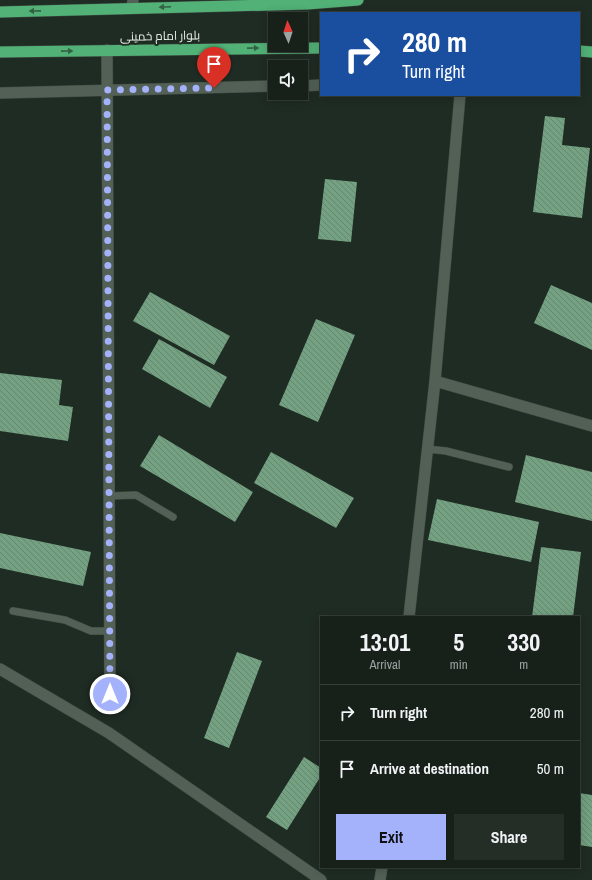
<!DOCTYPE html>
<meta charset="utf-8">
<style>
:root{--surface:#17211a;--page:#242e27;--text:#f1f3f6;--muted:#9ea3a2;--line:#363e39;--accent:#a4b2fc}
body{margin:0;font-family:"Archivo Narrow",Cairo,sans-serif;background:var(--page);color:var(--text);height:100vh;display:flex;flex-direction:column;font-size:15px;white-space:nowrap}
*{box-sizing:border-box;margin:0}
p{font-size:13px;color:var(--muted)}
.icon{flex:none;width:22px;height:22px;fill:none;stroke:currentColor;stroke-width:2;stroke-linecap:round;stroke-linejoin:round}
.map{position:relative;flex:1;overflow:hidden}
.panel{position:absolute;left:320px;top:616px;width:260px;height:252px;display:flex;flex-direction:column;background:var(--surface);border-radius:0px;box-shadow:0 2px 10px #0003,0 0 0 1px var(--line)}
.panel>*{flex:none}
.guide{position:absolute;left:320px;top:12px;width:260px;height:84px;border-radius:0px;box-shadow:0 2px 10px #0003,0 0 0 1px var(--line);background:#1a4fa0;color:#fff;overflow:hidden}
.needle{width:26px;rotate:357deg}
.controls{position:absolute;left:268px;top:12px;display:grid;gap:8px}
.controls a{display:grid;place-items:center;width:40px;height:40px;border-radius:0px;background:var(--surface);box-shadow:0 2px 10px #0003,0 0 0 1px var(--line);font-size:20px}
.pin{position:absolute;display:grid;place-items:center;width:34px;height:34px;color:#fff;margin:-41px -17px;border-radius:50% 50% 50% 0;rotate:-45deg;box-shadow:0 0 4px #0007}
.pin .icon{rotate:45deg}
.me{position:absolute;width:44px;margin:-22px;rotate:0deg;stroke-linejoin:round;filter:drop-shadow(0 0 3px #0008)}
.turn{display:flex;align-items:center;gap:14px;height:84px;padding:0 16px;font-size:18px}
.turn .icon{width:52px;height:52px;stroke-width:2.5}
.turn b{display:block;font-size:28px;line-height:34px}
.eta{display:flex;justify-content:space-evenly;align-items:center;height:68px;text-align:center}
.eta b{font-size:24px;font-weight:700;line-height:28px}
.button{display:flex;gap:8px;margin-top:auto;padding:8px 16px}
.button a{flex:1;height:46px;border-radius:0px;background:var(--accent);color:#111;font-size:16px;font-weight:700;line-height:46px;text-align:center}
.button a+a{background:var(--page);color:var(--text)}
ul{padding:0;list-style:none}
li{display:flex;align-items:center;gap:12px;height:56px;padding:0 16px;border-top:1px solid var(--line)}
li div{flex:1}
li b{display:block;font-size:15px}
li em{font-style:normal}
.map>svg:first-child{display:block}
.building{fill:url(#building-back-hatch)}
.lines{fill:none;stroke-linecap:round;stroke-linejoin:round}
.service-casing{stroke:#3e4941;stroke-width:8}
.minor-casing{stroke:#3e4941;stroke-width:12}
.tertiary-casing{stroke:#3e4941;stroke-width:12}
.trunk-casing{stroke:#3e4941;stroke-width:12}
.service{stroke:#526055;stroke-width:7}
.minor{stroke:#526055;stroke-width:11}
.tertiary{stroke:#526055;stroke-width:11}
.trunk{stroke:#51b176;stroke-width:11}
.oneway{fill:#336144}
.route{stroke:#a4b2fc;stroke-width:7;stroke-dasharray:0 12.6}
.labels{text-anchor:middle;stroke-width:4;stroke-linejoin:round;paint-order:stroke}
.street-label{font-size:12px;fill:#e8f1ea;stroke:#1f2c23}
</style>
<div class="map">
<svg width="592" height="880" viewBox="0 0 592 880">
<defs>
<pattern id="building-back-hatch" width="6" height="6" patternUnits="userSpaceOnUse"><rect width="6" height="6" fill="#73a181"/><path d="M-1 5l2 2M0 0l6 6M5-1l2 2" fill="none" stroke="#66866f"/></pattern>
</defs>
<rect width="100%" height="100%" fill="#1f2c23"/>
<!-- building -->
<path class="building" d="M545,116L565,118L562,145L590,148L582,218L533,212Z
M325,179L357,182L351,242L318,239Z
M551,285L592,303V350L534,323Z
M150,292L230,336L214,365L133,321Z
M316,319L355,335L318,422L279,405Z
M159,339L227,377L210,408L142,369Z
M0,373L62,380L59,405L73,407L68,441L0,431Z
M159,435L253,492L235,522L140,466Z
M271,452L354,498L336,528L254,483Z
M526,455L592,472V521L515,502Z
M437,499L539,522L531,562L428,540Z
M0,533L91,552L83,586L0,568Z
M541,547L581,552L573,617H532Z
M237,652L262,661L229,748L204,738Z
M304,757L321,768V776L287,830L266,817Z
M579,793L592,795V847L579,845Z"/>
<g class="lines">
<defs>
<path id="service" d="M427,449L446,451L509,467
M109,496L136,495L173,517
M13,611L65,620L91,631H110"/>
<path id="minor" d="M107,50L110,694
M301,86L321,85
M0,93L275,86
M435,381L592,426
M409,617L435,381L460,95
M0,669L109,733L321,880
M380,880L382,867"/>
<path id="tertiary" d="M132,8L133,0"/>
<path id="trunk" d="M0,12L307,4L358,0
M579,51L592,52
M0,52L321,48"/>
</defs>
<!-- service casing -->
<use href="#service" class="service-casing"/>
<!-- minor casing -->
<use href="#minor" class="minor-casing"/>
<!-- tertiary casing -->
<use href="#tertiary" class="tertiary-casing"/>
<!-- trunk casing -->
<use href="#trunk" class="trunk-casing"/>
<!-- service -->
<use href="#service" class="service"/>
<!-- minor -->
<use href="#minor" class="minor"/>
<!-- tertiary -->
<use href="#tertiary" class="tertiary"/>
<!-- trunk -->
<use href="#trunk" class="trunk"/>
</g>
<!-- one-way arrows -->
<defs><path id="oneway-solid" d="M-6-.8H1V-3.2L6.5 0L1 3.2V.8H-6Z"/></defs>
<g class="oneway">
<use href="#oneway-solid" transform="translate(165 7) rotate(178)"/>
<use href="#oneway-solid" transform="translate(35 11) rotate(179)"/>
<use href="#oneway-solid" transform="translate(253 48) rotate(-1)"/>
<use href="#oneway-solid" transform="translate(67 51) rotate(-1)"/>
</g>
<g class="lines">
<!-- route -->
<path class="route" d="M110,694L107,90L214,88"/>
</g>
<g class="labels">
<!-- street labels -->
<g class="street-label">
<text transform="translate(160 36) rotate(-1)" y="4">بلوار امام خمینی</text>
</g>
</g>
</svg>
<div class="controls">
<a><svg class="needle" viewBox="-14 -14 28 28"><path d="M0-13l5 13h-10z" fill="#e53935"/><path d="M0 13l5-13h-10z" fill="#9ea3a2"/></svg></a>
<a><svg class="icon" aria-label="sound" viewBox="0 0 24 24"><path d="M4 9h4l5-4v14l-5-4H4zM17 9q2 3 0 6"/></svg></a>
</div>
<div class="pin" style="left:214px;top:88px;background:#d93025"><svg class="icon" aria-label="arrive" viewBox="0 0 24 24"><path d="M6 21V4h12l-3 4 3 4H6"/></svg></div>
<svg class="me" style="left:110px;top:694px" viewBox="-20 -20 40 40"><circle r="17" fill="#a4b2fc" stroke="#fff" stroke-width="3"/><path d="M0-11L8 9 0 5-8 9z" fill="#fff"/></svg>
<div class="guide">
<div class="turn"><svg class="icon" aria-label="right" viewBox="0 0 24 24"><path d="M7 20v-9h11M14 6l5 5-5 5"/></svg><div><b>280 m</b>Turn right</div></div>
</div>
<section class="panel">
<div class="eta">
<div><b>13:01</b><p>Arrival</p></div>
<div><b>5</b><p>min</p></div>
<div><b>330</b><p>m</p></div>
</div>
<ul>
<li><svg class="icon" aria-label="right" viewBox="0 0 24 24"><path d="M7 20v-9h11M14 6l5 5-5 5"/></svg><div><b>Turn right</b></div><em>280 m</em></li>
<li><svg class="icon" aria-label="arrive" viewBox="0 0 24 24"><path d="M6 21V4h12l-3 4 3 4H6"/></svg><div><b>Arrive at destination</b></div><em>50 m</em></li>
</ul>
<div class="button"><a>Exit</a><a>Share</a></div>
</section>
</div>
